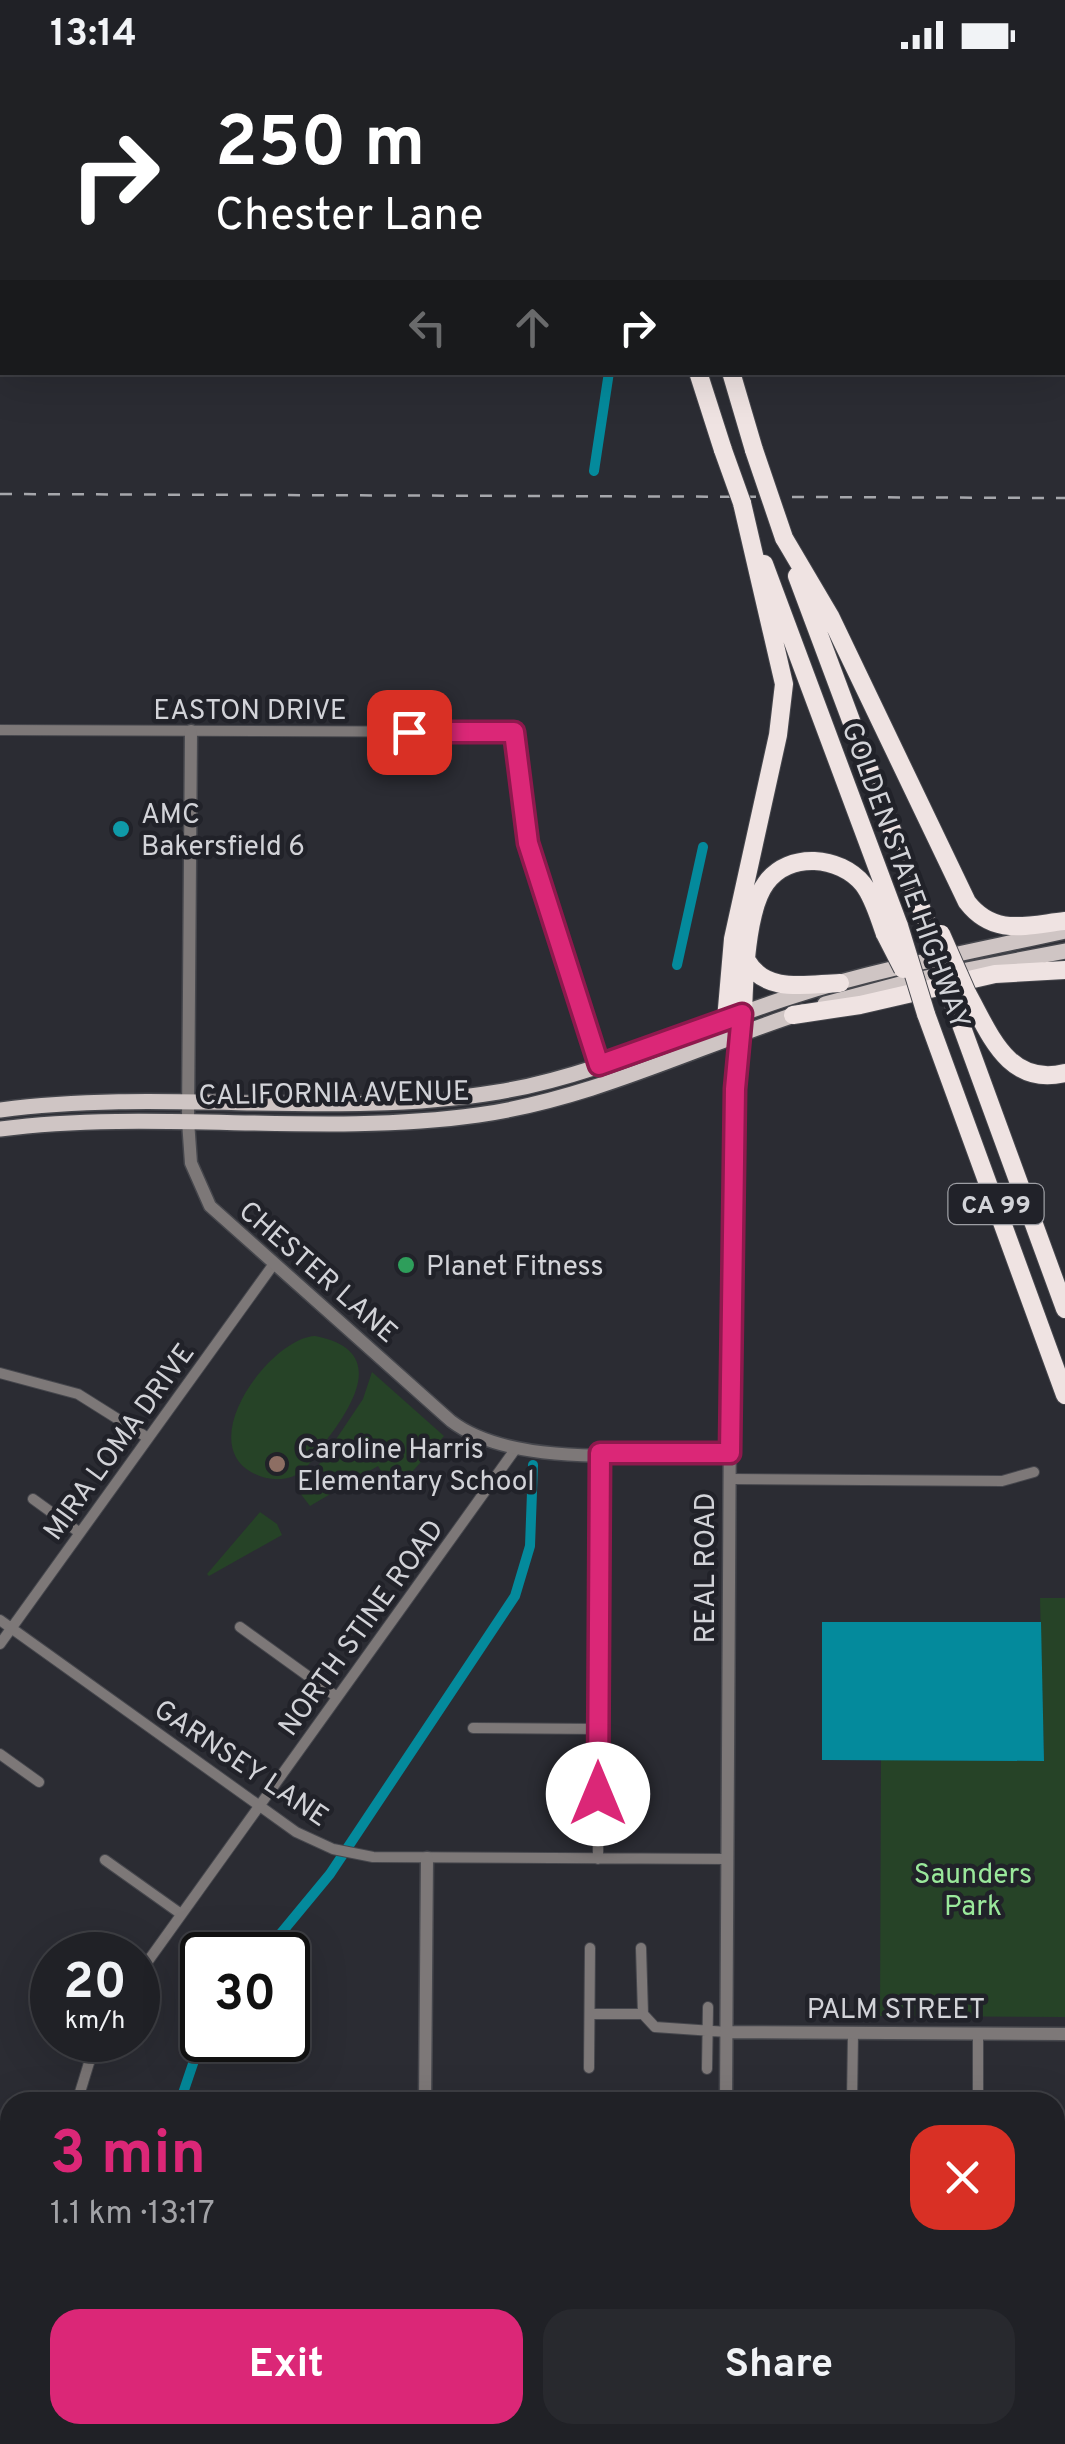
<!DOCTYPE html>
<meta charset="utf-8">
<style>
:root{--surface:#202126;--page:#28292e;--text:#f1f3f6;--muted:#a2a3a7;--line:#3d3e43;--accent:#db2777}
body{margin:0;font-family:Overpass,sans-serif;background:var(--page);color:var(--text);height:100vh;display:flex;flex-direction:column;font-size:38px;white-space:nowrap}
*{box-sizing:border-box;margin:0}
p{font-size:32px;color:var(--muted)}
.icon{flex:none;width:55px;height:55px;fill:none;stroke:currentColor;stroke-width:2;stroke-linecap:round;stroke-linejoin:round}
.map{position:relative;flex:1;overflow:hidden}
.side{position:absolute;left:0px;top:2022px;width:1065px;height:352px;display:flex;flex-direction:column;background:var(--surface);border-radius:30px 30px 0 0;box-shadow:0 10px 40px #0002,0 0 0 2px var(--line)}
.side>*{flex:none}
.banner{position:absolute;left:0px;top:0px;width:1065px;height:305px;box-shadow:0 10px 40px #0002,0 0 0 2px var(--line);background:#202124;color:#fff;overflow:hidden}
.speed{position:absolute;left:30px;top:1862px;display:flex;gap:20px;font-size:50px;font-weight:700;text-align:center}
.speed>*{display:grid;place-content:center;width:130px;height:130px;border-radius:50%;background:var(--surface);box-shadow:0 10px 40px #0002,0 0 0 2px var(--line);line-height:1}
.speed small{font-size:25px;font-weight:400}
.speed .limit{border:5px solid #111;border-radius:15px;background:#fff;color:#111}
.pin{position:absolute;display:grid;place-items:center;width:85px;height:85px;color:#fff;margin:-42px;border-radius:20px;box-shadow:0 5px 15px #0006}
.me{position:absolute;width:110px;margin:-55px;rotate:0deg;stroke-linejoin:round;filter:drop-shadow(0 0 8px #0008)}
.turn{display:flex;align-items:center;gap:35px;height:210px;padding:0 50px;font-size:45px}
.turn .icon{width:130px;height:130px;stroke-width:2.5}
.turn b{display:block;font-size:70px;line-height:85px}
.lanes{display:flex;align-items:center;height:95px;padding:0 50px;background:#0003;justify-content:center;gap:50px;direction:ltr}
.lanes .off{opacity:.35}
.round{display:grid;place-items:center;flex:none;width:105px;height:105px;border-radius:30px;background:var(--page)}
.summary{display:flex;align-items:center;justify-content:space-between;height:170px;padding:0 50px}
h1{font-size:60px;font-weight:700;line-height:75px;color:var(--accent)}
.cta{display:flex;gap:20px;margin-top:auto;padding:20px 50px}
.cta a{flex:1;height:115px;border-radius:30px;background:var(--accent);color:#fff;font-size:40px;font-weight:700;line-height:115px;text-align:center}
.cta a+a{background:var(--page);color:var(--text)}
.status{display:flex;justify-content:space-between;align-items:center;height:70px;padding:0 50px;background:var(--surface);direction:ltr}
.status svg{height:28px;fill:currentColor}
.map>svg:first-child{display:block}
.green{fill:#264327}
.water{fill:#048a9c}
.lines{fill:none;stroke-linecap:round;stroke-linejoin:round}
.canal{stroke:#048a9c;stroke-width:10}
.minor-casing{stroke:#46474d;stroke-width:12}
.tertiary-casing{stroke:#46474d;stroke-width:15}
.secondary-casing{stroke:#46474d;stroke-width:16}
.primary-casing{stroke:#46474d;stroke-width:18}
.motorway-casing{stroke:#46474d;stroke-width:20}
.minor{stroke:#7d7878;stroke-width:10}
.tertiary{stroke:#7d7878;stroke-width:12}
.secondary{stroke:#aba3a3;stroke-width:14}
.primary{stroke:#cfc5c4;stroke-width:15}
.motorway{stroke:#efe3e2;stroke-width:18}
.rail{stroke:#a6a7ac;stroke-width:2.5;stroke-dasharray:12 12;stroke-linecap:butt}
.motorway-bridge-casing{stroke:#46474d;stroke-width:20;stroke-linecap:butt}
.motorway-bridge{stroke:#efe3e2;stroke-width:18}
.route-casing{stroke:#8e194d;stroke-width:25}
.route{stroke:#db2777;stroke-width:18}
.culture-dot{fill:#0f9aa8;stroke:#212229;stroke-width:4}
.leisure-dot{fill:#2e9e5b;stroke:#212229;stroke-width:4}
.education-dot{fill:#8d6e63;stroke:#212229;stroke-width:4}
.labels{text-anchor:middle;stroke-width:9;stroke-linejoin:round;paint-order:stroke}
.shield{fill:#212229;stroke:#9d9ea4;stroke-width:2.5}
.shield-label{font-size:25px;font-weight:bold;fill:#d2d3d8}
.street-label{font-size:28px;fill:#d2d3d8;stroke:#212229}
.poi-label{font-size:28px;fill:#d2d3d8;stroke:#212229;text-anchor:start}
.park-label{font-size:28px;fill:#9ae89b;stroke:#212229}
</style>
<div class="status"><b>13:14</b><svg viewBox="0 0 49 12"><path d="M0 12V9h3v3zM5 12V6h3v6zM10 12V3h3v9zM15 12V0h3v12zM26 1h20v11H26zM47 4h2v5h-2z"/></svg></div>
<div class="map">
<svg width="1065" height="2374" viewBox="0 0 1065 2374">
<rect width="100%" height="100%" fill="#2b2c33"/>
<!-- green -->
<path class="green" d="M315,1266C388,1280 354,1334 326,1371C317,1383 309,1398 296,1405C281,1412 265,1410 251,1402C195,1370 271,1268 315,1266Z
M372,1302L444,1366L394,1422L378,1396L310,1436L300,1423L363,1329Z
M260,1442L277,1454L282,1465L209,1506L207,1504Z
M1040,1528H1065V1947L880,1946L881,1690L1044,1691Z"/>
<!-- water -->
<path class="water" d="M822,1552H1041L1044,1691L822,1690Z"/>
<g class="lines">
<!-- canal -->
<path class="canal" d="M974,2L977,0
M0,243H2
M594,401L609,302
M677,895L703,777
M263,1885L330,1804L515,1526L530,1476L533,1395
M180,2032L202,1967
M171,2365L172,2374"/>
<defs>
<path id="minor" d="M215,0L219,2
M490,0V2
M245,2L246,0
M0,660L514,662L527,773L599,995
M0,1303L78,1324L148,1368
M730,1409L1002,1411L1034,1402
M33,1429L80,1463
M0,1550L296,1762L333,1779L373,1787L728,1789
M240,1557L337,1627
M0,1574L273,1195
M473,1658L599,1659
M0,1684L39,1712
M598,1789L600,1383
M105,1790L181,1844
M641,1878L643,1944L655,1957L727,1962
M138,1905L514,1381
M590,1944H643
M589,1998L590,1878
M707,1999L708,1937
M77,2032L96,1970
M852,2032L853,1963
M978,2032V1964
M0,2131L10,2135
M98,2365L99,2374
M850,2374V2365
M976,2374V2365"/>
<path id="tertiary" d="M838,2L839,0
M191,661L188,1051L191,1093L210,1136L451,1351C515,1400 650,1383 730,1383
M727,1962L1065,1964
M425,2032L427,1788
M726,2032L730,1339L739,965
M424,2374V2365
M725,2374V2365"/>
<path id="secondary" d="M1062,96H1065
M1062,121H1065
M0,188H2
M0,207H2"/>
<path id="primary" d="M825,934L915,910L1065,881
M0,1040C165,1018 334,1049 498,1022C600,1005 695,957 793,926C881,898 975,881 1065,861
M0,1059C158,1039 320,1067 478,1045C592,1029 695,977 803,942"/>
<path id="motorway" d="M622,0V2
M650,0L651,2
M698,302L723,380
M731,302L754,380
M784,468L830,546L967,832C994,867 1027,855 1065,851
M764,494L899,856
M797,506L926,851
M747,891C766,924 806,914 840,913
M967,923C990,964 1008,1017 1065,1003
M952,930L1065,1239
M743,944C744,910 746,840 766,813C789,781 840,786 863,814C874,828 879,848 885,864
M926,944L1065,1325
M793,945L860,935L995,904L1065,900
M726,950L733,869L778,665L784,614L742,433"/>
</defs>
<!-- minor casing -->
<use href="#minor" class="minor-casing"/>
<!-- tertiary casing -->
<use href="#tertiary" class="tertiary-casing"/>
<!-- secondary casing -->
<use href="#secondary" class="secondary-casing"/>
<!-- primary casing -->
<use href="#primary" class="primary-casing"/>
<!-- motorway casing -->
<use href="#motorway" class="motorway-casing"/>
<!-- minor -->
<use href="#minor" class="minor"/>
<!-- tertiary -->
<use href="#tertiary" class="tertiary"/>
<!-- secondary -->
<use href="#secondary" class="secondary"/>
<!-- primary -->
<use href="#primary" class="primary"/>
<!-- motorway -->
<use href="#motorway" class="motorway"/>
<!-- rail -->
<path class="rail" d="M0,424L1065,428"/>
<defs>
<path id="motorway-bridge" d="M723,380L742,433
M754,380L784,468
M926,851L952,930
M899,856L926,944
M885,864L903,899
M941,864L967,923"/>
</defs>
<!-- motorway-bridge casing -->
<use href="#motorway-bridge" class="motorway-bridge-casing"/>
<!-- motorway-bridge -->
<use href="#motorway-bridge" class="motorway-bridge"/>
</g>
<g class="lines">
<defs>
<path id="route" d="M409,662H514L528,773L599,995L742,944L735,1019L730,1383H600L598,1724"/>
</defs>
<!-- route casing -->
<use href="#route" class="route-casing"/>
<!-- route -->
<use href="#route" class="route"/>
</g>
<!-- markers -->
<circle class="culture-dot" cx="121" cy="759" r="10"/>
<circle class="leisure-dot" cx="406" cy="1195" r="10"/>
<circle class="education-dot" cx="277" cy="1394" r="10"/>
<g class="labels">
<!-- shield labels -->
<rect class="shield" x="948.5" y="1114" width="95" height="40" rx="8"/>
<g class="shield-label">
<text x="996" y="1143">CA 99</text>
</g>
<!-- street labels -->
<g class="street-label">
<text x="250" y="649">EASTON DRIVE</text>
<text transform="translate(907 805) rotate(70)" y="10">GOLDEN STATE HIGHWAY</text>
<text transform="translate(334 1022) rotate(-1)" y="10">CALIFORNIA AVENUE</text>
<text transform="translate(319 1201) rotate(41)" y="10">CHESTER LANE</text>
<text transform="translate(118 1371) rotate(-54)" y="10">MIRA LOMA DRIVE</text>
<text transform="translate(704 1498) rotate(-90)" y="10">REAL ROAD</text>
<text transform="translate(360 1557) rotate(-54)" y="10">NORTH STINE ROAD</text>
<text transform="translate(242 1692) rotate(34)" y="10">GARNSEY LANE</text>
<text x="896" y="1948">PALM STREET</text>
</g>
<!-- poi labels -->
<g class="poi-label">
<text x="141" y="753">AMC<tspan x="141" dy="32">Bakersfield 6</tspan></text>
<text x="426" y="1205">Planet Fitness</text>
<text x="297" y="1388">Caroline Harris<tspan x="297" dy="32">Elementary School</tspan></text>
</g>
<!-- park labels -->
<g class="park-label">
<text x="973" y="1813">Saunders<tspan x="973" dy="32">Park</tspan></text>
</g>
</g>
</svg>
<div class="speed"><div>20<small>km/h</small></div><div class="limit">30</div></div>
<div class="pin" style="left:409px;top:662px;background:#d93025"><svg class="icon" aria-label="arrive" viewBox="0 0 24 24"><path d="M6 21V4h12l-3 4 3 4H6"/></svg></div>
<svg class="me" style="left:598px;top:1724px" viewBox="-20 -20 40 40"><circle r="19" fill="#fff"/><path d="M0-13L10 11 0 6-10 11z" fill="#db2777"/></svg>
<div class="banner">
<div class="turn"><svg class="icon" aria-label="right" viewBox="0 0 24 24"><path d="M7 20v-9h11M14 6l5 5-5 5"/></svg><div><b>250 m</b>Chester Lane</div></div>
<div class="lanes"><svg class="icon off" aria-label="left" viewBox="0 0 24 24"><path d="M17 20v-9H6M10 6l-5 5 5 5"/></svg><svg class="icon off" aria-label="ahead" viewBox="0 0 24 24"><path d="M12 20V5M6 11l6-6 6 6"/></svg><svg class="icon" aria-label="right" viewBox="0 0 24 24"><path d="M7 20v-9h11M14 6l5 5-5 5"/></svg></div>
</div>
<section class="side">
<div class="summary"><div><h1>3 min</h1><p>1.1 km · 13:17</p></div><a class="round" style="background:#d93025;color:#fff"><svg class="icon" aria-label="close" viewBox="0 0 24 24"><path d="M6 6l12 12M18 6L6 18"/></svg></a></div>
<div class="cta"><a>Exit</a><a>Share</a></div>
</section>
</div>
